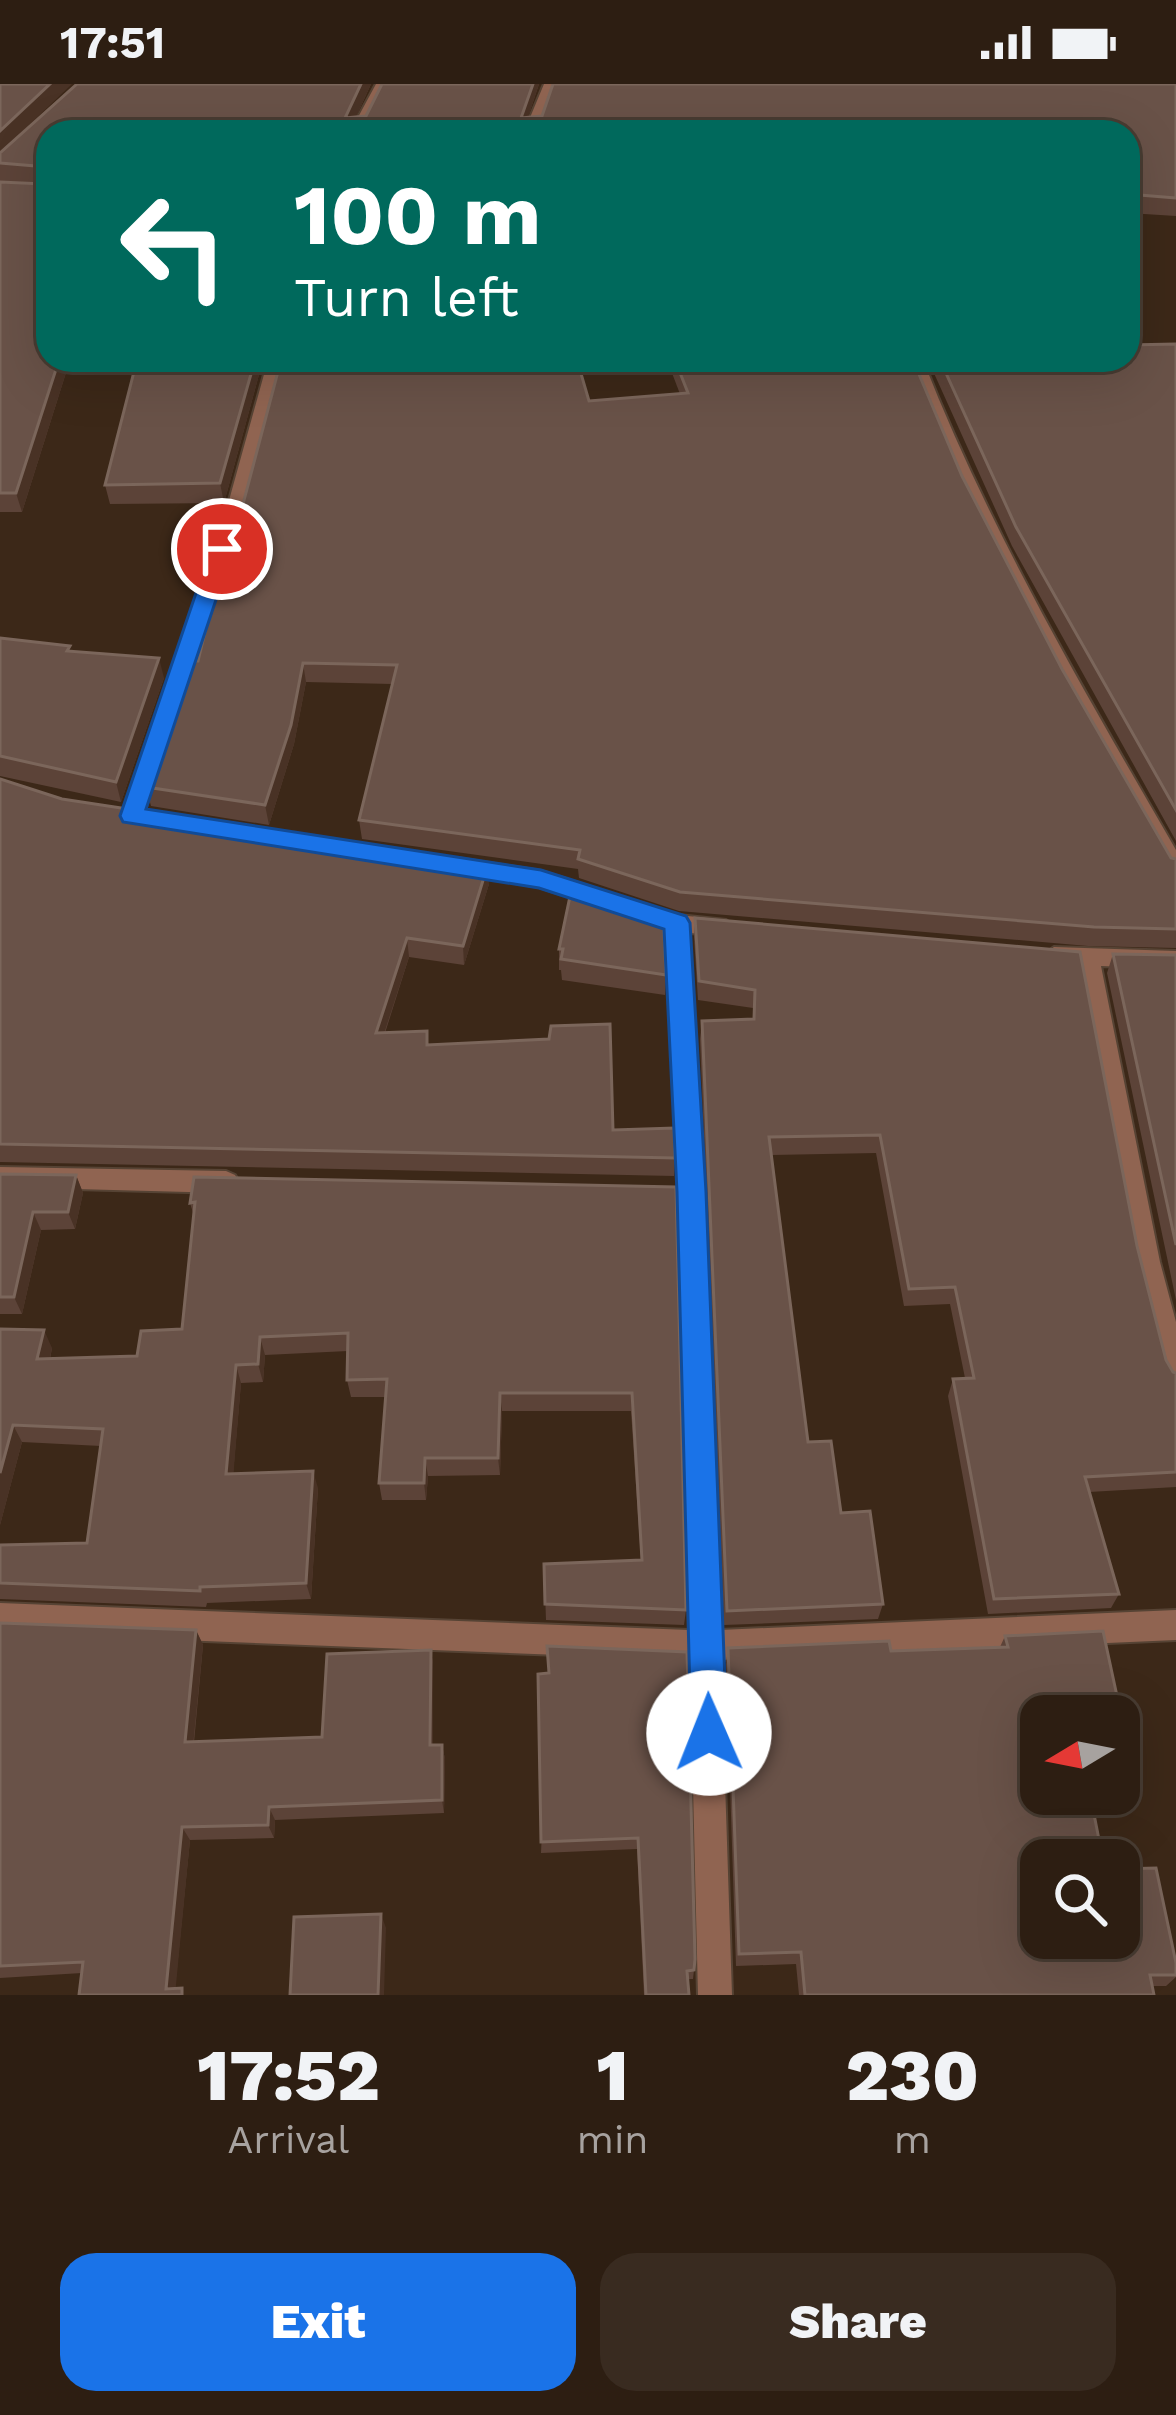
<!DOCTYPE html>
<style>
:root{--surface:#2d1e12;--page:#392b20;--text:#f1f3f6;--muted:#a7a29f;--line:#483c32;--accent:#1a73e8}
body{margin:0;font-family:"Work Sans",sans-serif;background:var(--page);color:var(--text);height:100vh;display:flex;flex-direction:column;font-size:45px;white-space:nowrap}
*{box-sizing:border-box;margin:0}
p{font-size:39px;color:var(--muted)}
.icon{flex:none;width:66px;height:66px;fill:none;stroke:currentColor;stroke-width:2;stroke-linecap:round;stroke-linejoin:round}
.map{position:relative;height:1911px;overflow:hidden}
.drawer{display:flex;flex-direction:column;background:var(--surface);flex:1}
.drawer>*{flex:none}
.guide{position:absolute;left:36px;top:36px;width:1104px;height:252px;border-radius:36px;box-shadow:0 12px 48px #0002,0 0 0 3px var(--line);background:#00695c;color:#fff;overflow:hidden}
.needle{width:78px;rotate:260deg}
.tools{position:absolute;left:1020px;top:1611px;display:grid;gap:24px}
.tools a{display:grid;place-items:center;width:120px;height:120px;border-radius:24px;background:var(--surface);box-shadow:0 12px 48px #0002,0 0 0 3px var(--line);font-size:60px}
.pin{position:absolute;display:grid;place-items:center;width:102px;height:102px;color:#fff;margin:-51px;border:6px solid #fff;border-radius:50%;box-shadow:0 3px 12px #0007}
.me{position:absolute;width:132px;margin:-66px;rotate:359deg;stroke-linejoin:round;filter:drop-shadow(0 0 9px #0008)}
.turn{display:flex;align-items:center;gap:42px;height:252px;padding:0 60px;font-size:54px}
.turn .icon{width:156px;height:156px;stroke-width:2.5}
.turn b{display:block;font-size:84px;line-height:102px}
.eta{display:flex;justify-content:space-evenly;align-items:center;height:204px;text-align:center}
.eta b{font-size:72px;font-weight:800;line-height:84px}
.cta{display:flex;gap:24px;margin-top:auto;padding:24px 60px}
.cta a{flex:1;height:138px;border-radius:36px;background:var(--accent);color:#fff;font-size:48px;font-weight:800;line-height:138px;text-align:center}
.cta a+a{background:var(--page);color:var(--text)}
.status{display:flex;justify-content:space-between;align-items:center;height:84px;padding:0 60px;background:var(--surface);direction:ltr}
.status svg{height:33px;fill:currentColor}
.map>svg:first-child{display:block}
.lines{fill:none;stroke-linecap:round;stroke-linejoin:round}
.street-casing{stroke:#564334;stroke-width:4}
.street{fill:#906451;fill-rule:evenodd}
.wall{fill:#5c4338}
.shaded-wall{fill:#493225}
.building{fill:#695248;stroke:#7b665b;stroke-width:3}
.route{fill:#1a73e8;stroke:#114b97;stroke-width:3}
</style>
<div class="status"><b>17:51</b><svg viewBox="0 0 49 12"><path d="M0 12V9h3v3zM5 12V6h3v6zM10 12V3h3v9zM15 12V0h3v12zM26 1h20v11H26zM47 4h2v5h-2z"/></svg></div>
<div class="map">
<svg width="1176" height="1911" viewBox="0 0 1176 1911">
<rect width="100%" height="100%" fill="#3c2818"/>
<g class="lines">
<defs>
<path id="street" d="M376,0H390L364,48H350Z
M544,0H558L538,48H524Z
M268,276H284L246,420L143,732L140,737H124L121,732L228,420Z
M907,276H923C990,447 1084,607 1176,766V793L1168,791C1073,624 974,456 907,276Z
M457,774L541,787L606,808L609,814L598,822L539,803L449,788L446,782L449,776Z
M631,816L678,831L726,836L737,844L726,852L689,849L705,1108L720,1546L1176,1526V1556L721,1576L732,1911H698L690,1576L0,1549V1519L689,1546L679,1108L666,844L623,830L620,824Z
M1054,863L1176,867V885L1101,882L1160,1178L1176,1238V1303L1166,1300L1162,1291L1134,1178L1078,881L1046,878L1042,872Z
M0,1083L226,1087L235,1091L239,1098L235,1105L226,1109L0,1103Z"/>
</defs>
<!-- street casing -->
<use href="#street" class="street-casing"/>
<!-- street -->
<use href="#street" class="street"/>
</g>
<!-- wall -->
<path class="wall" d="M77,0H371L356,33L366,32L382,0H539L528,33L542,32L553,0H1176V132L1128,129V48H48V276H70L22,428H0V98L44,100L0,97V69Z
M1176,260V757L1012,462L928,276H1128Z
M137,276H263L224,419L110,420L105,401Z
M667,276H913L962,392L1062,585L1171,774L1176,775V864L1088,862L679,827L579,794L578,785L362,755L359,736L392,600L306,598L294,660L269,741L151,722L146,703L198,577L218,515L589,317L680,310Z
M0,554L72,567L164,594L121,718L0,692Z
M0,695L62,715L489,800L464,881L409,873L385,949L427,947L428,961L675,1074L674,1092L0,1078Z
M695,834L1137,1162L1166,1276L1173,1288L1176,1289V1403L1089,1408L1119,1510L1111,1524L988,1530L948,1312L953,1295L965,1294L950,1220L904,1222L876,1069L772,1071L808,1358L883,1520L878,1535L724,1541L700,955L702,937L753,935V924L698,916L694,853Z
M559,865L666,891L665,911L562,896L561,886H559Z
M1113,870L1176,871V1216L1107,889Z
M0,1090L76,1091L83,1109L75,1145L41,1146L22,1230H0Z
M676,1103L686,1526L684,1541L546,1536L544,1480L641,1476L631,1327H502L500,1391L428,1392L426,1416H382L379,1399L385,1313H351L347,1296L348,1267L265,1271L263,1298L241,1299L233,1390L318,1404L311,1515L207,1519L206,1523L0,1515V1461L87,1459L101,1362L22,1358L0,1441V1245L52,1264L50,1275L137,1272L182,1245L194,1132L190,1119Z
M0,1539L196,1546L203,1561L194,1658L322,1653L431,1566L433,1581V1661H442L445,1675L444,1729L275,1736L274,1754L190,1756L175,1904L82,1889L0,1894Z
M1005,1552L1120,1626L1116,1632H1041V1776L1176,1879V1893L1166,1902H1152L1154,1911H799L796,1880L736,1882L726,1580L728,1564L891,1567L1000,1563Z
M687,1568L694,1886L693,1895H688L689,1911H644L637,1765L541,1769L549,1589Z"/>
<!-- shaded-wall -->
<path class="shaded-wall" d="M50,0H72L0,69V47Z
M361,0H371L349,48L345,34Z
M533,0H539L523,48L521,34Z
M59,276H70L22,428L16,409Z
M255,276H263L224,419L220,399Z
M159,574L164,594L121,718L116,698Z
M303,579L306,598L294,660L269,741L265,721Z
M488,780L489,800L464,881L463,862Z
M407,854L409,873L378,968L376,949Z
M76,1091L83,1109L75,1145L68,1128Z
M33,1128L41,1146L22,1230L14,1213Z
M44,1246L52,1264L46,1293L37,1275Z
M260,1253L265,1271L263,1298L258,1280Z
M236,1281L241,1299L232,1407L226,1390Z
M500,1309L502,1327L500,1391L498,1374Z
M13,1341L22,1358L0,1441V1389Z
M425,1374L428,1392L426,1416L424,1399Z
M313,1387L318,1404L311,1515L306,1499Z
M196,1546L203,1561L192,1672L185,1658Z
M431,1566L433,1581V1675L430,1661Z
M442,1661L445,1675L444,1729L442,1716Z
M269,1723L275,1736L274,1754L268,1741Z
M182,1743L190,1756L175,1911L166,1905Z
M381,1830L386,1844L384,1911H378Z"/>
<!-- building -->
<path class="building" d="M0,0H50L0,47Z
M77,0H361L345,34L366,32L382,0H533L521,34L542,32L553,0H1176V114L1128,110V48H48V93L47,83L0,79V69Z
M48,96V276H59L16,409H0V98L44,100Z
M1176,260V726L1016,443L940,276H1128V261Z
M137,276H255L220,399L105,401Z
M281,276H577L589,317L688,309L675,276H913L962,392L1062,585L1171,774L1176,775V845L1094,843L680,808L578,775L580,766L359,736L397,581L303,579L291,641L265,721L146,703L189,577H198L213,515H218Z
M0,554L70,562L67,567L159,574L116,698L0,672Z
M0,695L62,715L488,780L463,862L407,854L376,949L427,947V961L549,955L551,942L610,940L613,1046L674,1044L675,1074L0,1060Z
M573,798L663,826L666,891L561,875L563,865H559Z
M695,834L1080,868L1137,1162L1166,1276L1173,1288L1176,1289V1388L1085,1393L1119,1510L994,1515L953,1295L974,1294L955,1203L909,1205L880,1051L769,1053L808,1358L831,1357L841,1429L870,1427L883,1520L727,1527L702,937L754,935L755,906L699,897Z
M1113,870L1176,871V1161Z
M0,1090L76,1091L68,1128H33L14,1213H0Z
M194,1093L676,1103L686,1526L545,1520L544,1480L642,1476L632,1309H500L498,1374H425L424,1399H379L387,1295L347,1296L348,1249L260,1253L258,1280L236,1281L226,1390L313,1387L306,1499L200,1503V1507L0,1499V1461L87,1459L103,1345L13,1341L0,1389V1245L44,1246L37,1275L137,1272L141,1247L182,1245L195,1118L190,1119Z
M0,1539L196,1546L185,1658L322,1653L327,1570L431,1566L430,1661H442V1716L269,1723L268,1741L182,1743L166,1905L182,1904V1911H79L83,1878L0,1882Z
M1103,1547L1120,1626L1073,1628L1074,1632H1041V1710H1090L1103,1776H1041V1854H1119V1785L1156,1784L1176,1879V1891H1150L1154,1911H805L801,1868L739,1870L728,1564L889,1557L891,1567L1008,1563L1005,1552Z
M547,1562L687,1568L695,1875L694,1886L687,1887L689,1911H646L638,1754L541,1758L538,1590L549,1589Z
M381,1830L378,1911H290L294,1833Z"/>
<!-- route -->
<path class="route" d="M222,458L233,465L146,725L541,786L686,832L690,839L706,1108L727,1649L722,1662L709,1667L697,1662L691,1649L677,1108L664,845L539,804L123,738L120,732L211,465Z"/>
</svg>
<div class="tools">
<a><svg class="needle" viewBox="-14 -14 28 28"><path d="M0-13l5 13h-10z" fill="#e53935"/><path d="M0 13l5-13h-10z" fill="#a7a29f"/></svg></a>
<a><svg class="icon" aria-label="search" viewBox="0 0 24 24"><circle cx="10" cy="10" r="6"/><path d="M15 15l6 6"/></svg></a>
</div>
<div class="pin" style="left:222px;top:465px;background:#d93025"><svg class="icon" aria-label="arrive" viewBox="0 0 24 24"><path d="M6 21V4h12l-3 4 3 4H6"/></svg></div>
<svg class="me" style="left:709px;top:1649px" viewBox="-20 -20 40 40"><circle r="19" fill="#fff"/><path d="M0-13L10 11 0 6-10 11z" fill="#1a73e8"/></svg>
<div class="guide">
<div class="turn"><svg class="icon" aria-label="left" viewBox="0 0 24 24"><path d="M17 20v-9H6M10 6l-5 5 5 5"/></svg><div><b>100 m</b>Turn left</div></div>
</div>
</div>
<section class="drawer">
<div class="eta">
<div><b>17:52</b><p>Arrival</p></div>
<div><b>1</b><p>min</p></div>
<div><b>230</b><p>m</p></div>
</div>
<div class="cta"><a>Exit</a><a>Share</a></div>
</section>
